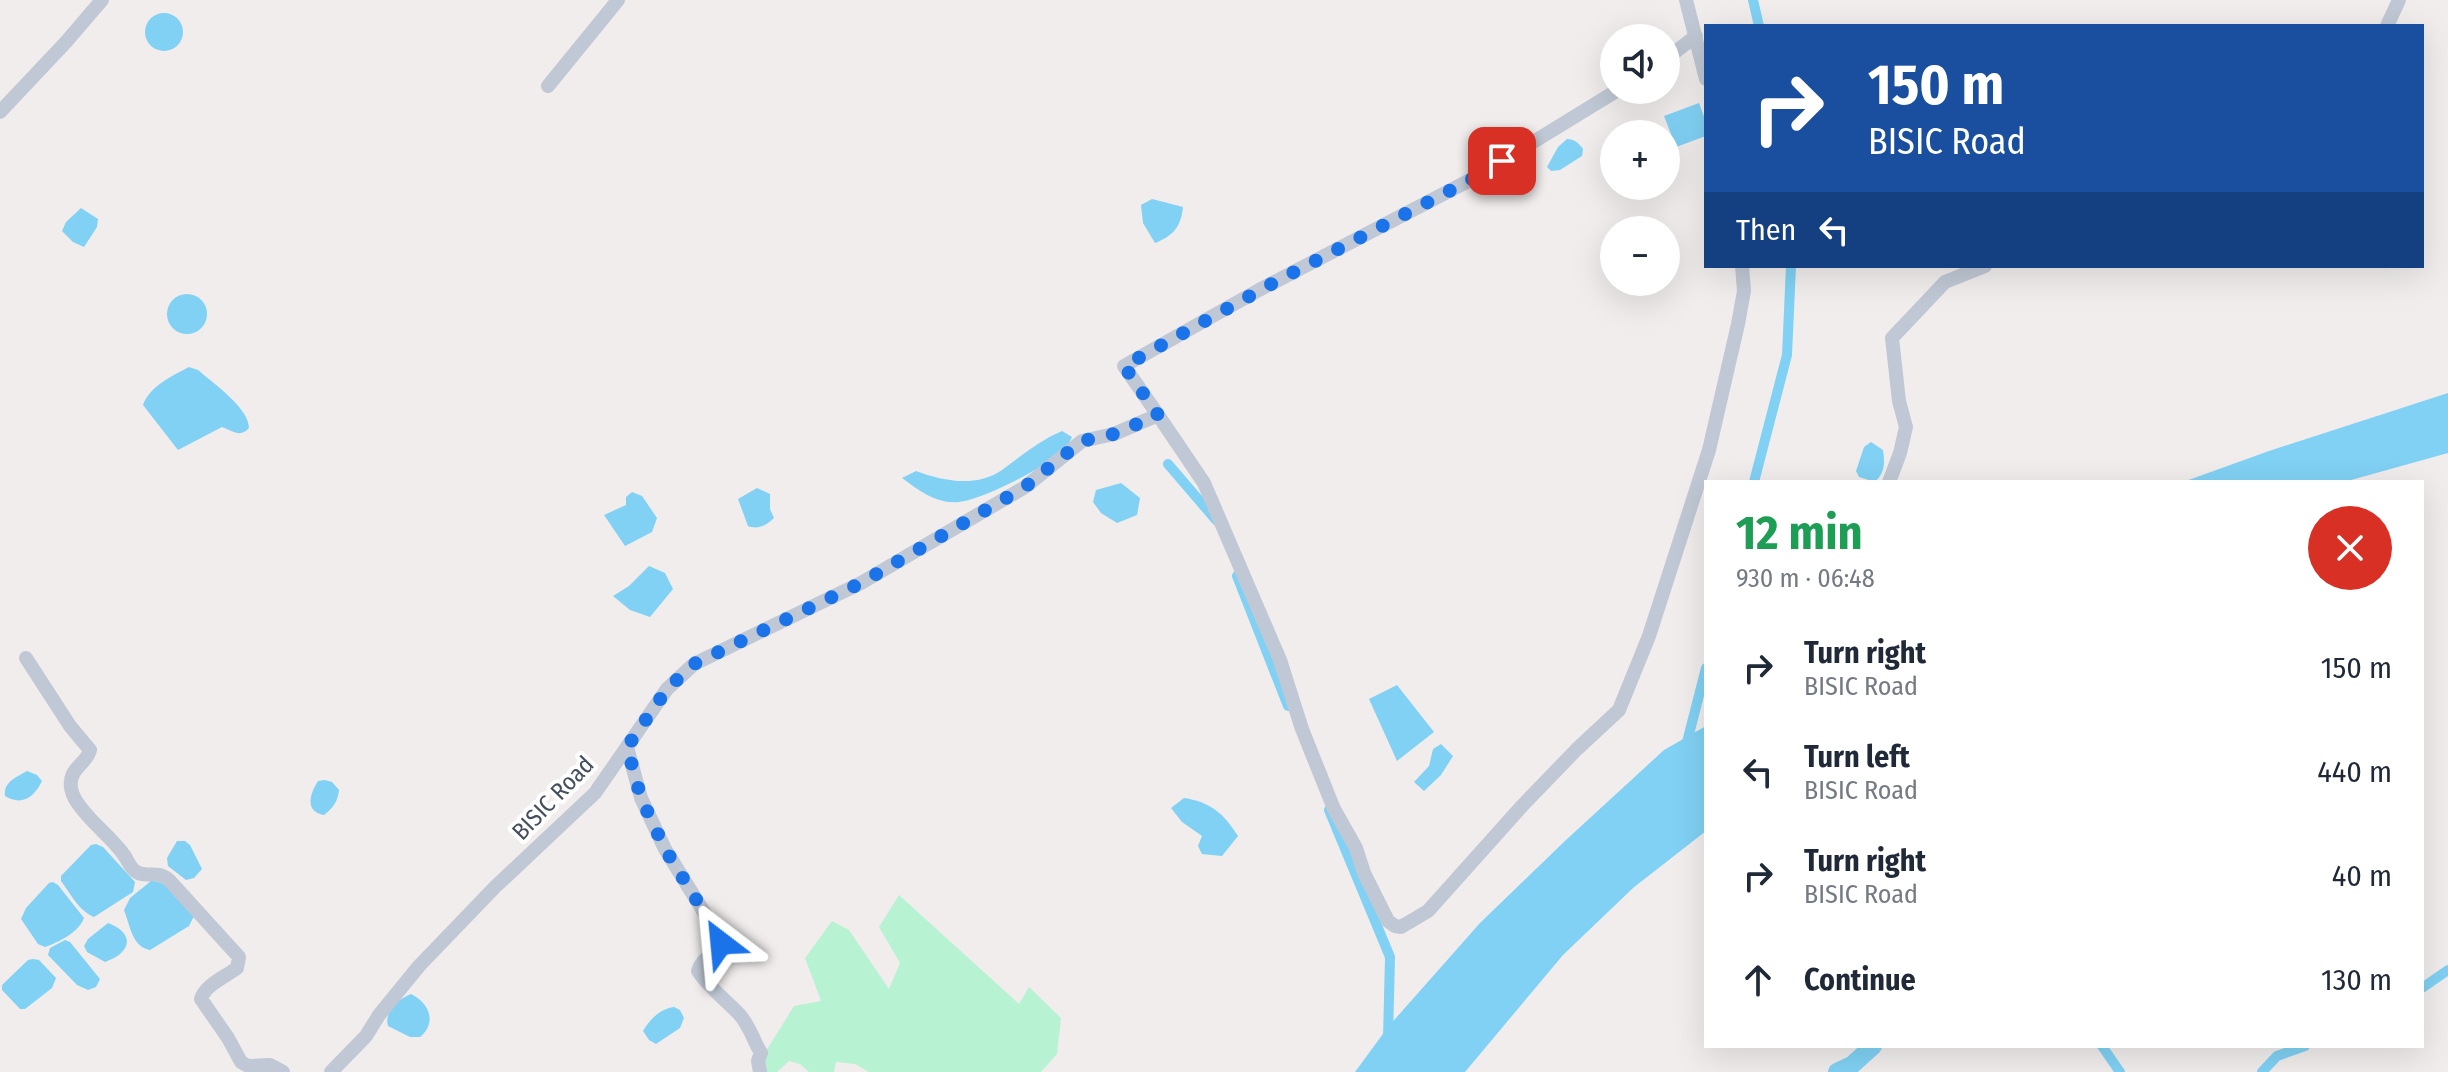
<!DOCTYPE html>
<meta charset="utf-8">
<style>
:root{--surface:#fff;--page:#f6f6f7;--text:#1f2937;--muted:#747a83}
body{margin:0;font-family:"Fira Sans Condensed",sans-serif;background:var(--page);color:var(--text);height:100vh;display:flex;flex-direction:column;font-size:30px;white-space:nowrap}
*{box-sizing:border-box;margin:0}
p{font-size:26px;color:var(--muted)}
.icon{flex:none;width:44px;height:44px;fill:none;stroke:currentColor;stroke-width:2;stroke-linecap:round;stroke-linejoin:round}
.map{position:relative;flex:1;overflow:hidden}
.side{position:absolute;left:1704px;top:480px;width:720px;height:568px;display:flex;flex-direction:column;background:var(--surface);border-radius:0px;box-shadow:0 8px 32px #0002}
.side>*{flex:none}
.hud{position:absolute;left:1704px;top:24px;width:720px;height:244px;border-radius:0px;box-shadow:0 8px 32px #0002;background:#1a4fa0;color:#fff;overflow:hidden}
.fabs{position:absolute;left:1600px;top:24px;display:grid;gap:16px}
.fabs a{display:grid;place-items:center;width:80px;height:80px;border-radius:50%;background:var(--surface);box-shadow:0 8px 32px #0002;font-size:40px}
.pin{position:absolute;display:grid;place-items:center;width:68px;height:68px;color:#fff;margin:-34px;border-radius:16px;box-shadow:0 4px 12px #0006}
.me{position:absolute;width:88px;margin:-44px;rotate:331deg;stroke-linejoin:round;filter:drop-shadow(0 0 6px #0008)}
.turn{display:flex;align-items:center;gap:28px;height:168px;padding:0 32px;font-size:36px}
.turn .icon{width:104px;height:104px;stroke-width:2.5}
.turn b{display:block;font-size:56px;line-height:68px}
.then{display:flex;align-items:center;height:76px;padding:0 32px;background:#0003;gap:16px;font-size:30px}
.round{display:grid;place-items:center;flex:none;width:84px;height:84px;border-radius:42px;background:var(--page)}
.summary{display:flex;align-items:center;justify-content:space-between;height:136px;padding:0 32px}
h1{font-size:48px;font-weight:700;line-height:60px;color:#1e9e55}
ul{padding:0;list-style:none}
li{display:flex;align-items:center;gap:24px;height:104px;padding:0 32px}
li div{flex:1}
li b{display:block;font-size:30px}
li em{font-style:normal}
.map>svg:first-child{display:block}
.green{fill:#b7f3d3}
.water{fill:#80d1f4}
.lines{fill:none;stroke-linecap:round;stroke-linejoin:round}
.canal{stroke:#80d1f4;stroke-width:10}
.river{stroke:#80d1f4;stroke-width:18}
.minor{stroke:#bfc8d4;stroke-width:14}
.route{stroke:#1a73e8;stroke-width:14;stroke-dasharray:0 25.2}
.labels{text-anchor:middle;stroke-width:8;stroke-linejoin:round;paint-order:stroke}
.street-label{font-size:24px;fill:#444f5d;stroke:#fff}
</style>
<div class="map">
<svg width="2448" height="1072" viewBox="0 0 2448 1072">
<rect width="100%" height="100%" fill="#f1eded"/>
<!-- green -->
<path class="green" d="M899,895L1019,1004L1029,987L1061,1018L1057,1054L1041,1072H869L855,1064L836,1062L834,1072H809L800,1064L789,1061L777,1072H753L794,1006L821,1001L805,958L832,921L849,930L889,989L900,963L879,927Z"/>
<!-- water -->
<path class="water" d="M145 32a19 19 0 1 1 38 0a19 19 0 1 1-38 0Z
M1699,103L1706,122V136L1676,147L1664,116Z
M1567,139C1574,139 1579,143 1583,149L1582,156L1560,170L1551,171L1547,167L1558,147Z
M1152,199L1183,207C1181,227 1173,236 1155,243L1143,223L1141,205Z
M81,208L98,219L97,227L84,247L73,242L62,231L66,222Z
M167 314a20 20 0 1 1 40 0a20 20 0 1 1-40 0Z
M189,367L198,370C213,383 249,408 249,428C240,438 233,431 222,427L178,450L143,405C150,386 172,376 189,367Z
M2448,393V453L2344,482H2183L2269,451Z
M1062,431L1072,437C1071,439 1068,446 1066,448C1050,465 983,500 959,502C936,504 920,491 902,478L916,471C943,481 976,488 1002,470C1022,455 1039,441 1062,431Z
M1871,442L1883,450C1885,462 1885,473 1875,482L1859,477L1856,471L1864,447Z
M1121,483L1140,498L1137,515L1117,523L1101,513L1093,502L1096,490Z
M757,488L770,494V509L774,518C767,525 758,530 748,526L738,499Z
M632,492L642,496L657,518L652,532L625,546L604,515L626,505V497Z
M649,566L665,573L673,589L650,617L630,610L613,596L629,586Z
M1397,685L1434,732L1397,761L1369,699Z
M1706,726V831L1633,888L1563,955L1465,1072H1355L1388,1027L1480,923L1566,840L1664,750Z
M1441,744L1453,756L1441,775L1424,791L1414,782L1429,766L1433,749Z
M27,771L37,775L42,781C34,798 21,806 5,796C3,782 17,777 27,771Z
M325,780L332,782L339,790C338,801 333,808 324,815C304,811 310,794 318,781Z
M1184,798C1211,802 1224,814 1238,836L1222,856L1202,854L1198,846L1202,836L1182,822L1171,808Z
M177,841H185L190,845L202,869L194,878L186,880L168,866L167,858Z
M96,844L103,847L135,882L133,892L94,917C79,911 70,893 61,881V876L91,845Z
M151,881C169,880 182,903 194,916L189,926L150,950C132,947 130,925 124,910L130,898Z
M53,882L58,885L84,918C79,932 59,942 45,947L38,944L21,919L26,908L49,883Z
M108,923C137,934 130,954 105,962L87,952L84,946L88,939Z
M65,940L70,942L100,979L96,987L88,990L77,985L48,955L50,948Z
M33,959L39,960L56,978L52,988L25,1009H20L2,990V985L28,960Z
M411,994C430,1003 437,1023 420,1037H410L388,1026C384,1011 398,999 411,994Z
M674,1007L680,1010L684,1018L680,1028L656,1044L649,1040L643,1031C650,1019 660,1009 674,1007Z"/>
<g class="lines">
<!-- canal -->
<path class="canal" d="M1753,0L1759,26
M1168,464L1216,520
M1754,482L1787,355L1791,266
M1237,576L1288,706
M1686,746L1706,668
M1329,810L1390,957L1388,1038
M2422,988L2448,970
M2102,1046L2120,1072
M2262,1072L2277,1056L2305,1046"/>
<!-- river -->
<path class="river" d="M1837,1072L1852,1065L1873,1046"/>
<!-- minor -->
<path class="minor" d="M1686,0L1706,79
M2387,26L2399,0
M1666,59L1696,36
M548,86L618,0
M0,112L66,42L102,0
M1158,415L1204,483L1280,660L1302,729L1334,809L1356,848L1364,873L1388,921L1395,926L1401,927L1428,911L1522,806L1577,749L1619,710L1649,636L1709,450L1738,324L1744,291L1742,266
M1889,482L1900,453L1906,427L1899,401L1892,338L1945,282L1985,266
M26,658L70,726L90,750C87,763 72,767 71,781C70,786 72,794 75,799C87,820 110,835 124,855C128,861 130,867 135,871C146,879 156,869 169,880L239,957L237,968C225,977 205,985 201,999L228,1038L241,1062L248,1066L270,1065L283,1072
M627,747L641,798L665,849L718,935L721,943C715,954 701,959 698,971C709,988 725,999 739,1014C750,1026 753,1040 761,1053L758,1061L760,1072
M331,1072L366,1036L379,1015L419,966L495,887L595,793L667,689L694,664L861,583L1025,487L1082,441L1114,434L1158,415L1124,366L1259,290L1476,177L1618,90"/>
</g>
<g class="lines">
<!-- route -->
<path class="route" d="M721,943L718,935L665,849L641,798L627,747L667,689L694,664L861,583L1025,487L1082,441L1114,434L1158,415L1124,366L1275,282L1476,177L1502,161"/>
</g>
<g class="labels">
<!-- street labels -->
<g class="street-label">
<text transform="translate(553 798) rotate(-46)" y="8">BISIC Road</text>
</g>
</g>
</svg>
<div class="fabs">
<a><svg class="icon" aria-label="sound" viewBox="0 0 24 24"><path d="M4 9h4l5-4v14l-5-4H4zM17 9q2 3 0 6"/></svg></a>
<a>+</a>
<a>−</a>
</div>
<div class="pin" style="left:1502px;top:161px;background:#d93025"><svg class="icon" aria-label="arrive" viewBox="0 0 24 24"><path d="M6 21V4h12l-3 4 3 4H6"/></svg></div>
<svg class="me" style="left:721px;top:943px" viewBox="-20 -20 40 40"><path d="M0-17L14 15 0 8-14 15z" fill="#1a73e8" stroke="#fff" stroke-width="4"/></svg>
<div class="hud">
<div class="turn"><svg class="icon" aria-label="right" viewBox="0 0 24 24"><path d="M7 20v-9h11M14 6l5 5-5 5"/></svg><div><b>150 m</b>BISIC Road</div></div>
<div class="then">Then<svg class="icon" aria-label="left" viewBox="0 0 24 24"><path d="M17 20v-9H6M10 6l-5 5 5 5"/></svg></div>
</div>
<section class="side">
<div class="summary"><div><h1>12 min</h1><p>930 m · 06:48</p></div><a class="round" style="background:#d93025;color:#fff"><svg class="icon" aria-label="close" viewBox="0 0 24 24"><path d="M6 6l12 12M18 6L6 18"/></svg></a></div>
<ul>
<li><svg class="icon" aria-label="right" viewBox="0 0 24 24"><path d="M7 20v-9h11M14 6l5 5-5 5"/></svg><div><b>Turn right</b><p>BISIC Road</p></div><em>150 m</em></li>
<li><svg class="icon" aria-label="left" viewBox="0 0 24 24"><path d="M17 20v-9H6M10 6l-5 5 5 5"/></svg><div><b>Turn left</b><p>BISIC Road</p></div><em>440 m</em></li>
<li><svg class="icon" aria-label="right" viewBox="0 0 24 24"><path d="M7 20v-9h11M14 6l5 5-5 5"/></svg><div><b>Turn right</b><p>BISIC Road</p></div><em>40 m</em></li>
<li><svg class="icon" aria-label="ahead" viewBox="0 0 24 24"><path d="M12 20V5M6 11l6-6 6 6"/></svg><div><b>Continue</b></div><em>130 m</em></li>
</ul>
</section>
</div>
